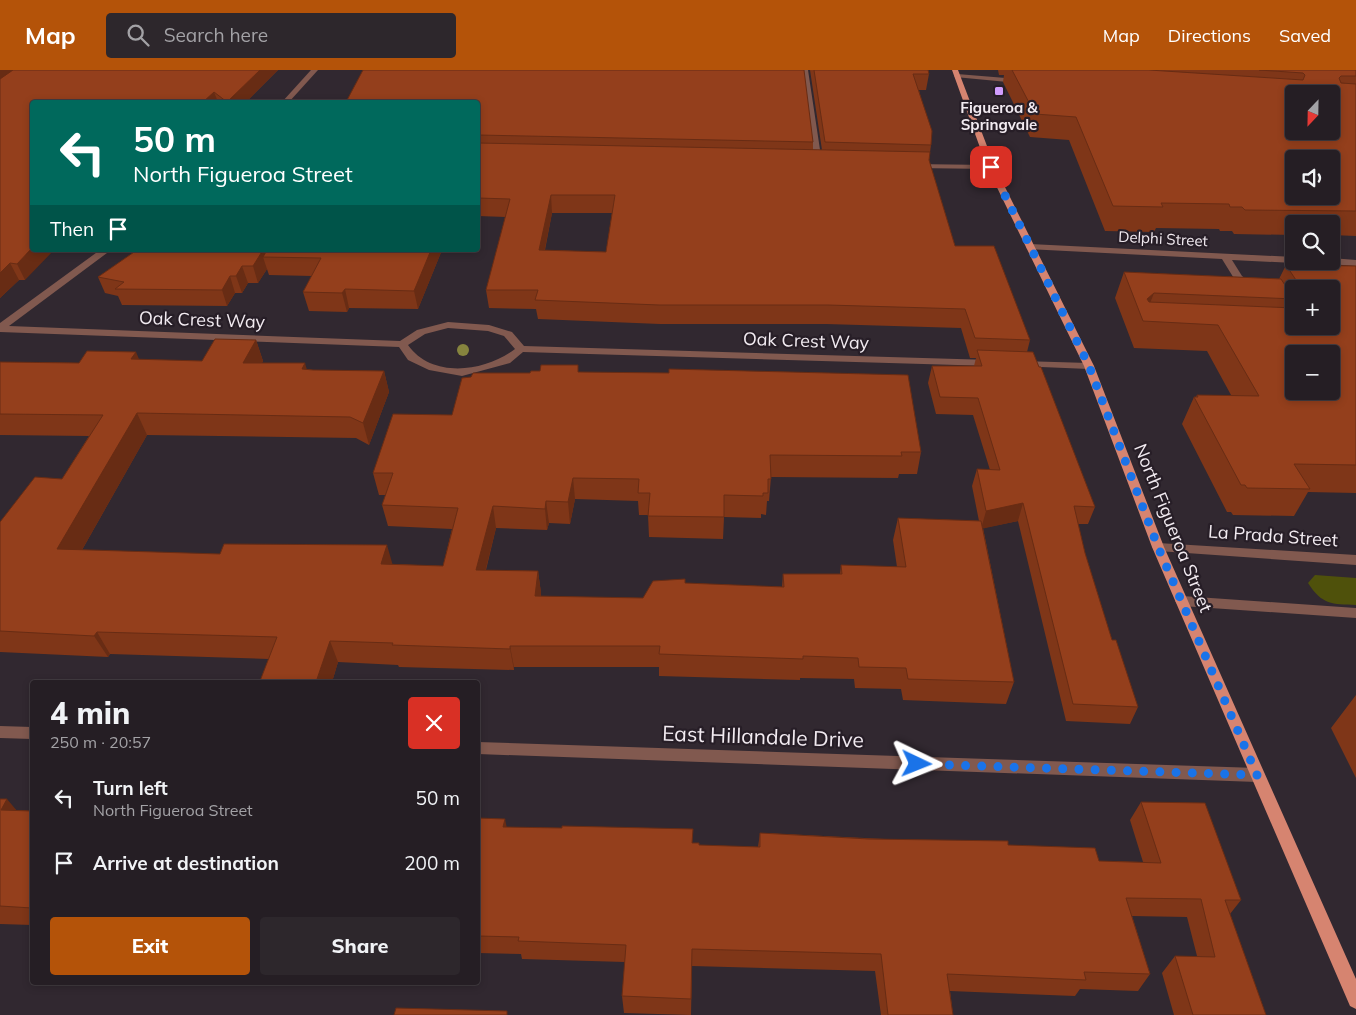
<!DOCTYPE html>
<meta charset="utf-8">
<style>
:root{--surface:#251e24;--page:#2d272c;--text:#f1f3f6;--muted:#a3a2a6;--line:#423c41;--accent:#b45309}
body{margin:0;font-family:Mulish,sans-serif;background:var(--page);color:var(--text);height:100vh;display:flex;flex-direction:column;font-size:19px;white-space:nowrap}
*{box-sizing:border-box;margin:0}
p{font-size:16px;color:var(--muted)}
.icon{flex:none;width:28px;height:28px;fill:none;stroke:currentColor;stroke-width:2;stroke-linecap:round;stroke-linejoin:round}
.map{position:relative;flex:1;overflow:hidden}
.side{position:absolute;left:30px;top:610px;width:450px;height:305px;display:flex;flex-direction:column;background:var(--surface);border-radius:5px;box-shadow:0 2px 8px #0003,0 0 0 1px var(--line)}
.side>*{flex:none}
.banner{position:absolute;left:30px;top:30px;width:450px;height:152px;border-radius:5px;box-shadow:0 2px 8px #0003,0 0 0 1px var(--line);background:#00695c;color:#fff;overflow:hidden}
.needle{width:32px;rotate:202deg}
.fabs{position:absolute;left:1285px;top:15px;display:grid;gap:10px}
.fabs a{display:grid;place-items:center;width:55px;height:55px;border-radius:5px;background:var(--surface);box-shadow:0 2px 8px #0003,0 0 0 1px var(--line);font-size:25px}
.pin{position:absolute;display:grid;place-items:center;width:42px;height:42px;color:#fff;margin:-21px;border-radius:10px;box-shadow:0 2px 8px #0006}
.me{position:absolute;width:55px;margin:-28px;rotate:92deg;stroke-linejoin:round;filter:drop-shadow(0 0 4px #0008)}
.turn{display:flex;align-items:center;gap:18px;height:105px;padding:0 20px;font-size:22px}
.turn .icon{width:65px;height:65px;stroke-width:2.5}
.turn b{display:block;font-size:35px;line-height:42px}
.then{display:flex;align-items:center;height:48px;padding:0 20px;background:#0003;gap:10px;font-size:19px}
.round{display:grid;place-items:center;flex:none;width:52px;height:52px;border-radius:5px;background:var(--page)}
.overview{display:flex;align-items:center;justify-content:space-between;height:85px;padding:0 20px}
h1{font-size:30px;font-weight:800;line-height:38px}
.action{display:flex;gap:10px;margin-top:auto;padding:10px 20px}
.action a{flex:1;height:58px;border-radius:5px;background:var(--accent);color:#fff;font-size:20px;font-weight:800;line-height:58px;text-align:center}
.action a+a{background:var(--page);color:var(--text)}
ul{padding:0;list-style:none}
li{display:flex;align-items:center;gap:15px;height:65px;padding:0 20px}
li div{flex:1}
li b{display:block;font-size:19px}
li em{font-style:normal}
header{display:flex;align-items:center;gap:30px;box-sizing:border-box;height:70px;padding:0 25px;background:var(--accent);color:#fff}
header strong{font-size:24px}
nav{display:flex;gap:28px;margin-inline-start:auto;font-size:18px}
.search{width:350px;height:45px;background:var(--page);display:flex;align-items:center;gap:12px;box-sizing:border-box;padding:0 18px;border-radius:5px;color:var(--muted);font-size:19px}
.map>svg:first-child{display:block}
.green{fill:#4f510b}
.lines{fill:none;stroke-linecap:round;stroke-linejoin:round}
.minor{fill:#81594f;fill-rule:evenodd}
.major{fill:#d68470;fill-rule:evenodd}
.tree{fill:#86843e}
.wall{fill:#7f3618;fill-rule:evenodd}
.shaded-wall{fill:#682c14}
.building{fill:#943f1c;stroke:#682c14;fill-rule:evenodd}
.route{stroke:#1a73e8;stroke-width:9;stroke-dasharray:0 16.2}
.poi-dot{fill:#d19dfe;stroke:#271e27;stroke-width:2}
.labels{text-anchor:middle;stroke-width:4.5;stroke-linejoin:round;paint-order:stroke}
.far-poi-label{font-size:15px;font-weight:bold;fill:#f2ebf1;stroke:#271e27}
.far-street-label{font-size:15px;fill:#f2ebf1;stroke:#271e27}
.street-label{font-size:18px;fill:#f2ebf1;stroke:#271e27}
.near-street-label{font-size:21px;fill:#f2ebf1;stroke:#271e27}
</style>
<header>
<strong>Map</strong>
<div class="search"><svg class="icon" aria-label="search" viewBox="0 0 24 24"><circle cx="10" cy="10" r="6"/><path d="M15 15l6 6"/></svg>Search here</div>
<nav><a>Map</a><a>Directions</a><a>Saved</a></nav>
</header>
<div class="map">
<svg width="1356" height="945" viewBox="0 0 1356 945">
<rect width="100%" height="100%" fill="#312830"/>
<!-- green -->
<path class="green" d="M1315,505L1356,508V535C1332,534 1322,535 1308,513Z"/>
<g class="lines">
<!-- minor -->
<path class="minor" d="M311,0H318L289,32H282Z
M802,0H808L822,93L818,95L814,93Z
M957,4L1019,9L1023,11L1019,13L955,7L954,6Z
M911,94L991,95L995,97L991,99L914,98H911Z
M1030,174L1294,187V191H1298L1294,193L1232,190L1242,206L1255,216L1250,219L1235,210L1222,189L1027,179L1026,177Z
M100,180H111L9,256L400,271L417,260L448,252L489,255L512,262L524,276L991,290L996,293L991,296L523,282L510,293L462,306L429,300L408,290L399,277L0,262V253ZM448,258L488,261L504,266L515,279C485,302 432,309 408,275L425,264Z
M1331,188L1356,190V196L1329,194L1325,191H1331Z
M1021,291L1089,293L1094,296L1089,299L1017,296L1016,294Z
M1158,473L1356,485V495L1158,481L1154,480L1152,477L1154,474Z
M1182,526L1356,538V548L1182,536L1177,534L1175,531L1177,528Z
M0,656L32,657V669L0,668Z
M478,672L1257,698L1262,700L1265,705L1262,710L1257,712L478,684Z"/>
<!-- major -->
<path class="major" d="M952,0H958L995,97L1094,296L1164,477L1356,909V939L1350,936L1152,477L1084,296L987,97Z"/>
</g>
<!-- trees -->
<circle class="tree" cx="463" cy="280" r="6"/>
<!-- wall -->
<path class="wall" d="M0,0H278L246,32H32L25,210H19L0,228Z
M810,0H928L929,4L926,20H919L931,75L929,90L955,176L1030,270L1027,282L1095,437L1088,454H1078L1085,483L1112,570L1138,637L1130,654L1066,651L1018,451L983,458L1014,612L1006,634L903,630L901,619L855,618L854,609L800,608V610L659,606V597H514V600L399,597L398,595L338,592L332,612H260V611L269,589L110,584L108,587L0,582V452L62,409L89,366L0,365V292L79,293L140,290L202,291L256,270L263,291L262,293L313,300L384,301L389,322L369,375L356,368L147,365L82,480L392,494L443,496L452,459L388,456L382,435L386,425H379L373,403L452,345L471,307L530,303L579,302L921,382L917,404H899L898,408L771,407L769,431H767L766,445L761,444V448L724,447L723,469L649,467L648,445H639L638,431L575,429L570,454L549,453L547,460L496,458L486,500L538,501L541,523V527L643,528L685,513L782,517L783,504H840L841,495L897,497L893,470L898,448L979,451L972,416L977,399L990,400L973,345L936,344L928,313L932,296H974L976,288H970L961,258L826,254H660L538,249L536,239L489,238L486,220L506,147L478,146V32L813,72V80H822ZM552,143H612L606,182L545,180Z
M998,0H1356V166L1331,165V154H1294V165L1234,164L1232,161H1220L1219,159L1156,158L1154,162L1105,161L1069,70L1030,67L1003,12L1004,5H999Z
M137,180H442L418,239L349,238L347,242L309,241L303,222L312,206L269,205L267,199L258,213H248L242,223H235L227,236L122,235L118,226L105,223L98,207Z
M1286,195L1356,196V423L1308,422L1294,446L1233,445L1231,442H1227L1182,354L1194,327H1196L1197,325H1231L1207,281L1134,278L1115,228L1124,202L1279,209ZM1294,219H1331L1294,256Z
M1356,625V708L1331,658Z
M0,729L16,740L32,741V855L0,854Z
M1141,732L1241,830L1230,844L1266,945H1174L1162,903L1175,886H1197L1187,847L1132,846L1150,904L1138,921L1080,919L1075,926L950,921L953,945H881L875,901L692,896L691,945L624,943L622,926L625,892L522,889L521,884L478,883V748L506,757L693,773L699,775L758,777L760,763L1008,775L1099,791L1143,792L1130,750Z"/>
<!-- shaded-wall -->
<path class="shaded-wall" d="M0,0H26L0,19Z
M260,0H278L246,32H227Z
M214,22L218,32H203Z
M551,125L552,143L541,198L539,180Z
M32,178V180H54L25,210L17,194Z
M263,180H273L263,187L267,199L258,213L253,196Z
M431,180H442L418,239L414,221Z
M10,193L19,210L0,228V203Z
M242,196L248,213L242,223L236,206Z
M230,206L235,223L227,236L222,220Z
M345,219L349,238L347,242L342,223Z
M1154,223L1144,249L1147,229Z
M256,270L263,291L251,314L243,293Z
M136,282L145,303L131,289Z
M305,293L311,314L302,299Z
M384,301L389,322L369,375L363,353Z
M137,343L147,365L70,501L57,479Z
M573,408L575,429L570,454L568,432Z
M546,431L549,453L547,460L545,439Z
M1023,433L1018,451L981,459L986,441Z
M493,436L496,458L480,522L476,500Z
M387,475L393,496L381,494Z
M538,501L541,523L539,548L535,526Z
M97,562L110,584L108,587L94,566Z
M330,571L338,592L332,612H316Z
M510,576L514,597V600L510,579Z
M7,729L23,748L1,740Z
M505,749L509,768L503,757Z"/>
<!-- building -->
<path class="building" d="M13,0H260L227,32L214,22L203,32H32V178L17,194L10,193L0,203V9Z
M363,0H804L813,72L478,65V32H346Z
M814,0H928L929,4H913L932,61L931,75L825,72Z
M1012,0H1149L1303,10L1305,5L1303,3L1259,0H1356V6H1341L1339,8L1341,13L1356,14V141L1245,140L1242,137H1230L1229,134L1161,133L1163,137L1113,136L1076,47L1035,44ZM1294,24H1331V61H1294ZM1294,89H1331V126H1294Z
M478,73L930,82L929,90L955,176H994L1030,270L975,268L965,239L828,235H659L535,230L538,220H486L510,129L478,128ZM551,125H615L606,182L539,180Z
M137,180H263L253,196H242L236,206H230L222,220L115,219L124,212L98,207Z
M267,180H431L414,221L345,219L342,223L303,222L321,188L263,187Z
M1286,195L1356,196V395L1294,394L1310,419L1247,418L1245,415H1241L1194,327H1198L1197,325L1259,326L1218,255L1143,251L1124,202L1281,209L1294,229L1154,223L1147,229L1149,232L1294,238V256H1331V219H1302ZM1294,284H1331V321H1294Z
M215,269L256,270L243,293H305L302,299L313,300L384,301L363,353L350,347L137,343L57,479L220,484L224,474L387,475L381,494L443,496L458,438L382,435L393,403H373L393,344L452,345L462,308L471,307L473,303H530L531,301H540L541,295H578V302L669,303V299L908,305L921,382H901L902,386L770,385L771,409H768V423H763V426L724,425V447L648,446L650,423H638L639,409L573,408L568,432L546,431L545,439L493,436L476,500L538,501L535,526L643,528L653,511L685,509V513L784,517L783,504H842L841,495L906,497L898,448L981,451L1014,612L908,609L906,598L859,597L858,588L803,586V589L659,584L660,576H510V579L392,575L393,573L330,571L316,612L260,611L277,567L97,562L94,566L0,561V452L35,407L62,409L103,345L0,344V292L79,293L87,281L136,282L131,289L202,291Z
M977,280L1033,282L1039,297H1041L1095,437L1074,436L1085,483L1112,570H1116L1138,637L1073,634L1023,433L986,441L977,399L1000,400L978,328L940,327L932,296H982Z
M0,729H7L1,740L32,741V838L0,836Z
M1141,732L1205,733L1241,830H1225L1266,945H1193L1175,886L1215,887L1201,829L1126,828L1150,904L1084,902L1086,910L947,904L953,945H888L881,884L692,879L691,929L622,926L626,875L518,871L519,867L478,866V748L505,749L503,757L562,758V756L693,759L692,773H699V775L760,777V763L869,769L1008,771V775L1095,778L1099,791L1161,793Z
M396,938L507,941V945H394Z"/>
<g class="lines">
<!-- route -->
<path class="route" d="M917,694L1257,705L1158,477L1089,296L991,97"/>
</g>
<!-- markers -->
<rect class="poi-dot" x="994" y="16" width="10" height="10" rx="2.5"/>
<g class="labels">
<!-- far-poi labels -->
<g class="far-poi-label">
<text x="999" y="43">Figueroa &amp;<tspan x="999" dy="17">Springvale</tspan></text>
</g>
<!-- far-street labels -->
<g class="far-street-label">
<text transform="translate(1163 169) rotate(3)" y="5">Delphi Street</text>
</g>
<!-- street labels -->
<g class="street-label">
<text transform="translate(202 250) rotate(2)" y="6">Oak Crest Way</text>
<text transform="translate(806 271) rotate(2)" y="6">Oak Crest Way</text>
<text transform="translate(1173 458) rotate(68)" y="6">North Figueroa Street</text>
<text transform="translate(1273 466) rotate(4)" y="6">La Prada Street</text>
</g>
<!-- near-street labels -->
<g class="near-street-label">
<text transform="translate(763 667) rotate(2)" y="7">East Hillandale Drive</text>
</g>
</g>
</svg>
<div class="fabs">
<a><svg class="needle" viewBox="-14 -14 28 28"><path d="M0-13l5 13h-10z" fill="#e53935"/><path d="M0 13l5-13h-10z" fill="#a3a2a6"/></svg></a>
<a><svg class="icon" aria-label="sound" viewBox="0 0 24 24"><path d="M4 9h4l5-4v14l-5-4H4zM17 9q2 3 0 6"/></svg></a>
<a><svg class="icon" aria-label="search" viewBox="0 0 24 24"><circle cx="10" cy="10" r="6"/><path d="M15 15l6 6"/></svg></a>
<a>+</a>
<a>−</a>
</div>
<div class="pin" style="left:991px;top:97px;background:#d93025"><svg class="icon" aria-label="arrive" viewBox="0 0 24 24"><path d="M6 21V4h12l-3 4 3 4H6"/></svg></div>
<svg class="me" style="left:917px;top:694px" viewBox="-20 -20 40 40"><path d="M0-17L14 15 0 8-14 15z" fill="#1a73e8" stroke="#fff" stroke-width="4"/></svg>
<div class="banner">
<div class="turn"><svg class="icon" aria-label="left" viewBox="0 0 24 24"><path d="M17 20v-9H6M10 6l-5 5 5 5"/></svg><div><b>50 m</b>North Figueroa Street</div></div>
<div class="then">Then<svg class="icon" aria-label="arrive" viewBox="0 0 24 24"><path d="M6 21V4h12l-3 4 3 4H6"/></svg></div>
</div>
<section class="side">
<div class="overview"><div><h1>4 min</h1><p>250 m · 20:57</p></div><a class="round" style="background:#d93025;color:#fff"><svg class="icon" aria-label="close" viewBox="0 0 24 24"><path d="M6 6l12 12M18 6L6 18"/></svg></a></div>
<ul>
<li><svg class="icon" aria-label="left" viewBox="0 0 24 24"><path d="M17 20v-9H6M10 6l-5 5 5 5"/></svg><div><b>Turn left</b><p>North Figueroa Street</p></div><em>50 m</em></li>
<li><svg class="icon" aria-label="arrive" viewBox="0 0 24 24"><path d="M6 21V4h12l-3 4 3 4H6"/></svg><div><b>Arrive at destination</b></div><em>200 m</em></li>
</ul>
<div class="action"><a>Exit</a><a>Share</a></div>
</section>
</div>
